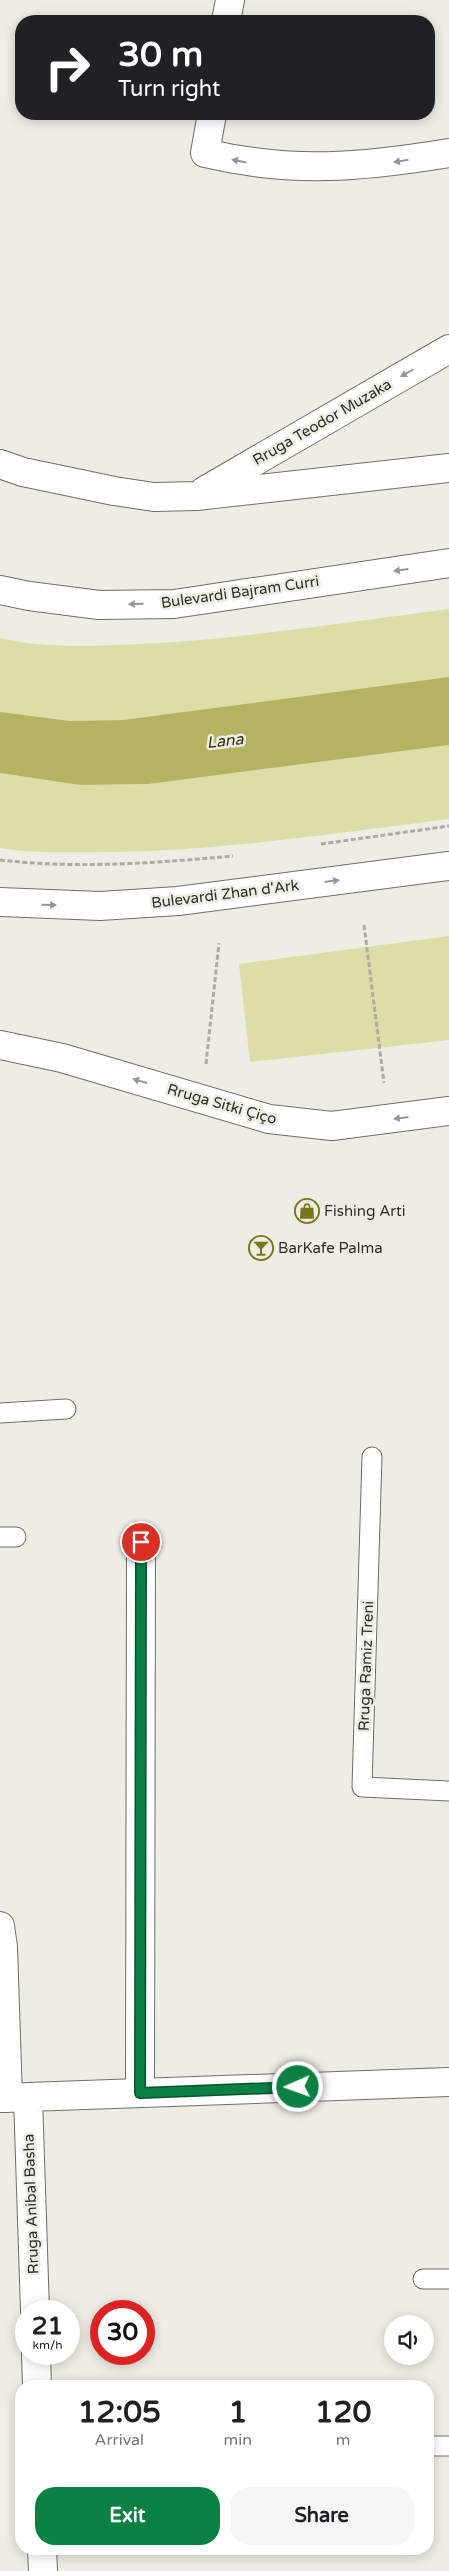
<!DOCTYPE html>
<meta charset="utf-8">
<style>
:root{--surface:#fff;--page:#f6f6f6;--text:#202124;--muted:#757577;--accent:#0b8043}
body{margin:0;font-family:"Varela Round",sans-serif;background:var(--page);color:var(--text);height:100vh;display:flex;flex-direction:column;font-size:19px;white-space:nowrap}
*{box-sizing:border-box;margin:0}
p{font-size:16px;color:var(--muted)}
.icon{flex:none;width:28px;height:28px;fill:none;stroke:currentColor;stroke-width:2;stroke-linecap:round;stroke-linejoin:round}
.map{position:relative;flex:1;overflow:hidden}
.panel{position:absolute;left:15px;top:2380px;width:419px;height:175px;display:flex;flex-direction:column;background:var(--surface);border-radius:20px;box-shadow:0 2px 12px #0003}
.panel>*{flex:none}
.guide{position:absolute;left:15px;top:15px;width:420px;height:105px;border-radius:20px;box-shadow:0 2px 12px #0003;background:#202124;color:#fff;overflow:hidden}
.tools{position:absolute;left:384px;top:2315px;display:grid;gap:10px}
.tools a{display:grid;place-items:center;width:50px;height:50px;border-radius:50%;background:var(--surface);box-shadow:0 2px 12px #0003;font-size:25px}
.speed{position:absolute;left:15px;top:2300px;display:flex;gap:10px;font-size:25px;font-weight:700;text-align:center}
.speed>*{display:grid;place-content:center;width:65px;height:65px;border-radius:50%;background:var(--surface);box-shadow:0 2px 12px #0003;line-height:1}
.speed small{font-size:12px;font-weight:400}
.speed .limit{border:8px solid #d22;background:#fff;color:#111}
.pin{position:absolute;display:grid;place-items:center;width:42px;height:42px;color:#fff;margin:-21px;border:2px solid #fff;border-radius:50%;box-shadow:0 1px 5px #0007}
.me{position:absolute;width:55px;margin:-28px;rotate:268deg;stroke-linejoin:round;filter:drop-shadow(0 0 4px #0008)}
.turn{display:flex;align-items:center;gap:18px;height:105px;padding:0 20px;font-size:22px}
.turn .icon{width:65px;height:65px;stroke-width:2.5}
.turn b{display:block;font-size:35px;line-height:42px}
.eta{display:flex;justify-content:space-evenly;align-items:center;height:85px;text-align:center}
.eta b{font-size:30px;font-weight:700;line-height:35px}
.cta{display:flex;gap:10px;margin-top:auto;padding:10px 20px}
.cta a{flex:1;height:58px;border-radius:20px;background:var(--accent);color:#fff;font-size:20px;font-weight:700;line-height:58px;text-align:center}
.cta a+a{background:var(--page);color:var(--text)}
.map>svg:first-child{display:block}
.green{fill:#dddda8}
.water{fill:#b5b361}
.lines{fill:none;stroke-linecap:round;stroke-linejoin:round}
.lane-casing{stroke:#6e6e66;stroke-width:21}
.street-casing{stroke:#6e6e66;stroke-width:30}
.primary-casing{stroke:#6e6e66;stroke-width:30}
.path{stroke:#ababa4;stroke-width:3;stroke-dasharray:5 2.5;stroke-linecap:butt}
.lane{stroke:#fff;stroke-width:19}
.street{stroke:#fff;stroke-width:28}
.primary{stroke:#fff;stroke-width:28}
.oneway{fill:#969795}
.route-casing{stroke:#07532c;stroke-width:12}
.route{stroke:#0b8043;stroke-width:9}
.labels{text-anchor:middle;stroke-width:5;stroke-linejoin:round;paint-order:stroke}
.street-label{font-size:15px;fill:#2e2f2b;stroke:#edede4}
.poi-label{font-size:15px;fill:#2e2f2b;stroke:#edede4;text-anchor:start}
.water-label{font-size:16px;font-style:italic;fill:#31300c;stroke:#edede4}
</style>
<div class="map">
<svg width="449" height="2571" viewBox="0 0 449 2571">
<rect width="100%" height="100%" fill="#edede4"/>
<!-- green -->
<path class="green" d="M449,609V677L123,720L70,721L0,712V638C47,649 92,646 140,644C243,639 346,622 449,609Z
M449,745V819C337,833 226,850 114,852C76,852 37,854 0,848V773L80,785L149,784Z
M449,936V1040L250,1062L239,964Z"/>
<!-- water -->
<path class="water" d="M449,677V745L149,784L80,785L0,773V712L70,721L123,720Z"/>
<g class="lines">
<defs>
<path id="lane" d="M0,1413L66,1409
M372,1457L362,1787L449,1791
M0,1537H16
M423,2279H449
M428,2446H449"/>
<path id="street" d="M226,21L230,0
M212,114L205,153C292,174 362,167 449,153
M0,464L23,472L114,491L154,497L196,496L449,468
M204,491L449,349
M0,1045L62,1058L269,1119L332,1126L449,1111
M0,1926L3,1947L8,2098
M140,2093L141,1542
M28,2097L35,2311
M0,2098L449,2082
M36,2354L37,2386
M42,2549L43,2571"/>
<path id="primary" d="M0,590L29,596L99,605L174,604L449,563
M0,902L100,906L178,901L449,866"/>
</defs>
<!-- lane casing -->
<use href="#lane" class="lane-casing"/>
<!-- street casing -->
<use href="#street" class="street-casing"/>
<!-- primary casing -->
<use href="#primary" class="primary-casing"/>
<!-- path -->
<path class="path" d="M321,844L449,826
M0,860C76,869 157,863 233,856
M364,925L384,1083
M206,1064L219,943"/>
<!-- lane -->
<use href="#lane" class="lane"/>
<!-- street -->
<use href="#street" class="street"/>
<!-- primary -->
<use href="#primary" class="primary"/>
</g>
<!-- one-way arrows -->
<defs><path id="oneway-solid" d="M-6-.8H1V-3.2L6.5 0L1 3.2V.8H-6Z" transform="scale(1.25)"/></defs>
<g class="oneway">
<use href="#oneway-solid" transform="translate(239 161) rotate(-168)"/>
<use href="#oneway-solid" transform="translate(401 161) rotate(171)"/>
<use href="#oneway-solid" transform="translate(407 373) rotate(150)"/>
<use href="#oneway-solid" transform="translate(401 570) rotate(172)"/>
<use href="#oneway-solid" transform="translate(136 604) rotate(179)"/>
<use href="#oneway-solid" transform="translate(332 881) rotate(-7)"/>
<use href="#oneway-solid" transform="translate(49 905) rotate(1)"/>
<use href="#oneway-solid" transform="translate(140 1081) rotate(-164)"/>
<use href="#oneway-solid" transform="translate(401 1118) rotate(173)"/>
</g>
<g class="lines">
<defs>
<path id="route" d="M141,1542L140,2093L298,2087"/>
</defs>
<!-- route casing -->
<use href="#route" class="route-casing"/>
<!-- route -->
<use href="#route" class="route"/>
</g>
<!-- icons -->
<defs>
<symbol id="shop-ring" viewBox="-11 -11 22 22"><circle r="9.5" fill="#edede4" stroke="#78751a" stroke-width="1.5"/><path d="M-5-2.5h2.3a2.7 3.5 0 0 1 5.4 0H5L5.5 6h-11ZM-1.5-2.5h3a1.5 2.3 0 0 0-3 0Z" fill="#78751a"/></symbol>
<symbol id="bar-ring" viewBox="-11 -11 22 22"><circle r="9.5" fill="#edede4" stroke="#78751a" stroke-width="1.5"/><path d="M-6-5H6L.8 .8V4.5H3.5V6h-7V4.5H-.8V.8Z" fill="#78751a"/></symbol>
</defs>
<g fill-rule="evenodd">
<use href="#shop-ring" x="293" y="1197" width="28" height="28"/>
<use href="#bar-ring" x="247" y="1234" width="28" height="28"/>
</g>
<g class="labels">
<!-- street labels -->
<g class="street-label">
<text transform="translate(322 422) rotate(-30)" y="5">Rruga Teodor Muzaka</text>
<text transform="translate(240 592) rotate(-8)" y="5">Bulevardi Bajram Curri</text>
<text transform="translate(225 894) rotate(-7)" y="5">Bulevardi Zhan d'Ark</text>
<text transform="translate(222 1104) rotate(16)" y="5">Rruga Sitki Çiço</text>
<text transform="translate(366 1666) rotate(-88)" y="5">Rruga Ramiz Treni</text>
<text transform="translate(31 2204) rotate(-92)" y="5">Rruga Anibal Basha</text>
</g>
<!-- poi labels -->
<g class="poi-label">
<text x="324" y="1216">Fishing Arti</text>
<text x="278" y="1253">BarKafe Palma</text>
</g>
<!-- water labels -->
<g class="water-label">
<text transform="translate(225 740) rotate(-6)" y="6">Lana</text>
</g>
</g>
</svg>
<div class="tools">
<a><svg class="icon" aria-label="sound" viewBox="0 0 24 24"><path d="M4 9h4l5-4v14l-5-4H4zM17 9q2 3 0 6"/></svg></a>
</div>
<div class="speed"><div>21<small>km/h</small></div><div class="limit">30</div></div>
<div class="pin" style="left:141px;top:1542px;background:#d93025"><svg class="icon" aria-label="arrive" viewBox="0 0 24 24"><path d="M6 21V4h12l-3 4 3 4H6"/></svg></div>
<svg class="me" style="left:298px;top:2087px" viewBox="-20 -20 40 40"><circle r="17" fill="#0b8043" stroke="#fff" stroke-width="3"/><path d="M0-11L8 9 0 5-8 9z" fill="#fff"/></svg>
<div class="guide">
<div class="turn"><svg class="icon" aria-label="right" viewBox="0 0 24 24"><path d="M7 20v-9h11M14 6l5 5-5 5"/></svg><div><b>30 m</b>Turn right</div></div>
</div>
<section class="panel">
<div class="eta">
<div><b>12:05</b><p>Arrival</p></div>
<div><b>1</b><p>min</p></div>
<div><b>120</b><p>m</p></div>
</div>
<div class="cta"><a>Exit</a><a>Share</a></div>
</section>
</div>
